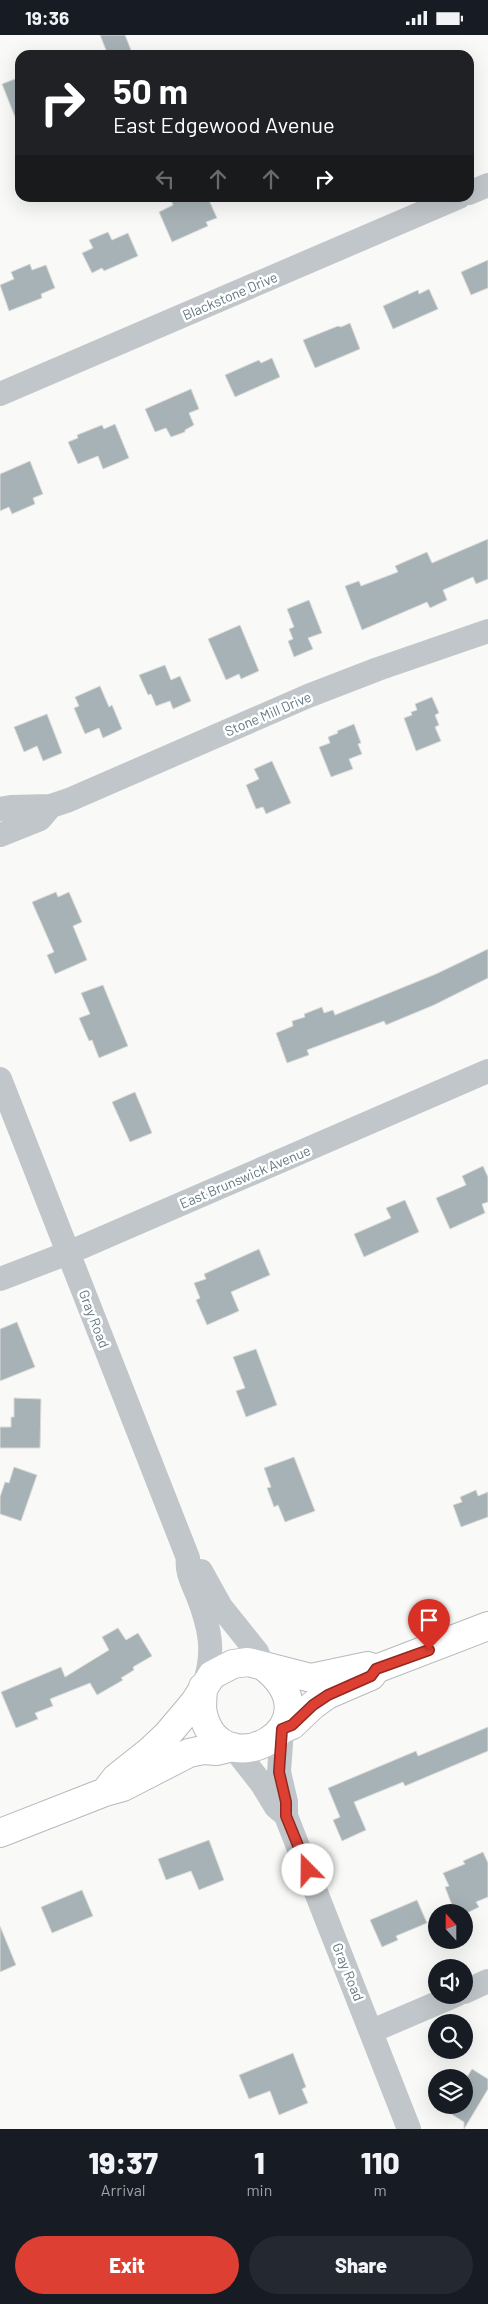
<!DOCTYPE html>
<style>
:root{--surface:#171b24;--page:#242831;--text:#f1f3f6;--muted:#9ea1a6;--accent:#dd3f33}
body{margin:0;font-family:Barlow,sans-serif;background:var(--page);color:var(--text);height:100vh;display:flex;flex-direction:column;font-size:19px;white-space:nowrap}
*{box-sizing:border-box;margin:0}
p{font-size:16px;color:var(--muted)}
.icon{flex:none;width:28px;height:28px;fill:none;stroke:currentColor;stroke-width:2;stroke-linecap:round;stroke-linejoin:round}
.map{position:relative;height:2094px;overflow:hidden}
.sheet{display:flex;flex-direction:column;background:var(--surface);flex:1}
.sheet>*{flex:none}
.banner{position:absolute;left:15px;top:15px;width:459px;height:152px;border-radius:15px;box-shadow:0 5px 20px #0002;background:#202124;color:#fff;overflow:hidden}
.needle{width:32px;rotate:339deg}
.tools{position:absolute;left:428px;top:1869px;display:grid;gap:10px}
.tools a{display:grid;place-items:center;width:45px;height:45px;border-radius:50%;background:var(--surface);box-shadow:0 5px 20px #0002;font-size:25px}
.pin{position:absolute;display:grid;place-items:center;width:42px;height:42px;color:#fff;margin:-51px -21px;border-radius:50% 50% 50% 0;rotate:-45deg;box-shadow:0 0 5px #0007}
.pin .icon{rotate:45deg}
.me{position:absolute;width:55px;margin:-28px;rotate:338deg;stroke-linejoin:round;filter:drop-shadow(0 0 4px #0008)}
.turn{display:flex;align-items:center;gap:18px;height:105px;padding:0 15px;font-size:22px}
.turn .icon{width:65px;height:65px;stroke-width:2.5}
.turn b{display:block;font-size:35px;line-height:42px}
.lanes{display:flex;align-items:center;height:48px;padding:0 15px;background:#0003;justify-content:center;gap:25px;direction:ltr}
.lanes .off{opacity:.35}
.eta{display:flex;justify-content:space-evenly;align-items:center;height:85px;text-align:center}
.eta b{font-size:30px;font-weight:800;line-height:35px}
.button{display:flex;gap:10px;margin-top:auto;padding:10px 15px}
.button a{flex:1;height:58px;border-radius:30px;background:var(--accent);color:#fff;font-size:20px;font-weight:800;line-height:58px;text-align:center}
.button a+a{background:var(--page);color:var(--text)}
.status{display:flex;justify-content:space-between;align-items:center;height:35px;padding:0 25px;background:var(--surface);direction:ltr}
.status svg{height:14px;fill:currentColor}
.map>svg:first-child{display:block}
.building{fill:#a7b2b6;stroke:#dbdbd9}
.lines{fill:none;stroke-linecap:round;stroke-linejoin:round}
.major-casing{stroke:#b4babd;stroke-width:30}
.minor{stroke:#c0c6c9;stroke-width:24}
.major{stroke:#fff;stroke-width:28}
.route-casing{stroke:#902921;stroke-width:12}
.route{stroke:#dd3f33;stroke-width:9}
.labels{text-anchor:middle;stroke-width:5;stroke-linejoin:round;paint-order:stroke}
.street-label{font-size:14px;fill:#657981;stroke:#fff}
</style>
<div class="status"><b>19:36</b><svg viewBox="0 0 49 12"><path d="M0 12V9h3v3zM5 12V6h3v6zM10 12V3h3v9zM15 12V0h3v12zM26 1h20v11H26zM47 4h2v5h-2z"/></svg></div>
<div class="map">
<svg width="488" height="2094" viewBox="0 0 488 2094">
<rect width="100%" height="100%" fill="#f9f9f7"/>
<!-- building -->
<path class="building" d="M100,0H125L133,20H108Z
M20,42V92H19L2,49Z
M170,163H208L217,183L206,187L208,191L172,207L159,177L173,170Z
M108,197L112,205L128,198L138,221L104,236L102,233L92,238L82,218L93,213L89,205Z
M488,225V253L471,260L461,237Z
M30,229L32,235L46,230L55,253L41,259L42,263L9,276L0,250L14,244L11,237Z
M429,254L438,274L393,294L383,271L418,255L419,259Z
M350,288L360,314L315,333L303,305L338,291L341,292Z
M272,323L280,342L235,362L225,340L259,325L261,328Z
M191,354L199,374L189,378L194,390L185,395V397L171,402L166,393L155,397L145,374Z
M115,389L129,423L103,434L98,421L78,429L68,407L78,403L77,400L102,390L104,394Z
M30,426L43,459L33,463L35,469L12,479L9,472L0,476V439Z
M488,504V544L476,549L473,542L443,555L447,565L430,573L427,567L362,595L345,551L359,546L361,551L398,537L395,531L427,517L432,528Z
M309,565L322,598L308,603L313,614L294,622L288,606L293,604L289,594L294,592L287,574Z
M240,590L259,636L241,644L239,639L226,645L208,604Z
M165,630L171,645L180,641L191,666L173,674L170,666L156,671L151,659L148,660L139,640Z
M100,651L109,672L112,670L122,694L103,703L99,693L85,699L74,673L79,671L75,662Z
M432,662L439,678L435,680L439,690L435,692L441,706L416,716L404,683L412,680L411,677L417,675L415,669Z
M47,679L62,718L43,726L37,711L24,717L14,692Z
M354,689L361,708L358,709L362,719L349,724L353,734L331,742L319,712L330,708L328,702L338,698L337,696Z
M272,726L291,768L266,779L263,772L256,774L246,750L259,744L254,734Z
M56,857L58,862L69,857L82,887L73,891L87,925L55,939L47,920L54,917L32,867Z
M488,914V943L434,970L386,990L384,986L307,1015L309,1020L287,1028L276,998L293,991L292,986L305,982L304,979L322,972L324,978L333,975L335,980L436,939Z
M103,950L128,1011L99,1023L92,1005L89,1006L79,983L90,979L81,958Z
M135,1057L152,1098L130,1107L112,1067Z
M483,1131L488,1142V1167L482,1169L485,1178L450,1194L436,1163L466,1150L462,1141Z
M405,1165L419,1197L364,1222L354,1199L391,1183L386,1173Z
M259,1214L270,1240L231,1257L239,1276L207,1290L196,1265L200,1263L194,1248L206,1244L204,1239Z
M17,1287L35,1332L0,1346V1294Z
M256,1314L277,1370L246,1382L236,1356L245,1353L233,1322Z
M14,1363L41,1364L40,1413H0V1392H11V1382H14Z
M294,1422L315,1476L285,1487L278,1470L274,1472L267,1453L271,1452L264,1433Z
M14,1432L37,1440L21,1486L0,1479V1462L5,1447L9,1448Z
M476,1455L478,1461L488,1457V1482L461,1492L453,1470L462,1467L460,1462Z
M118,1593L126,1605L138,1598L152,1621L133,1632L134,1635L121,1643L123,1645L97,1660L90,1648L50,1664L53,1671L35,1678L38,1684L16,1693L1,1657L61,1632L65,1642L109,1615L102,1602Z
M488,1692V1716L405,1751L403,1747L354,1767L366,1795L342,1806L333,1785L340,1782L328,1753L416,1716L418,1721Z
M209,1805L224,1845L199,1855L191,1836L166,1845L158,1824Z
M483,1817L488,1828V1862L476,1867L479,1872L467,1878H455L445,1852L449,1851L443,1838L465,1829L463,1826Z
M82,1855L93,1881L52,1898L41,1872Z
M417,1865L427,1888L396,1901L398,1905L382,1912L370,1885Z
M0,1891L16,1930L0,1937Z
M293,2018L306,2052L302,2054L308,2068L279,2080L270,2056L249,2064L239,2040Z
M472,2034L488,2044V2054L464,2094V2087L437,2070H464V2047Z"/>
<g class="lines">
<defs>
<path id="major" d="M203,1652C203,1660 201,1671 203,1679C221,1755 340,1690 263,1631
M282,1694L292,1690L313,1670L327,1660L371,1641L376,1634L488,1591
M105,1757L116,1743L150,1716L167,1700L194,1668L212,1640L233,1629L248,1627L311,1643L368,1631L376,1634
M0,1798L105,1757L123,1752L189,1718L203,1715L217,1716L233,1712"/>
</defs>
<!-- major casing -->
<use href="#major" class="major-casing"/>
<!-- minor -->
<path class="minor" d="M469,158L488,150
M0,359L459,162
M51,771L69,765L308,661L378,634L488,596
M0,774L11,772L51,771L40,784L0,800
M0,1044L188,1523C186,1536 192,1547 197,1559C210,1592 216,1618 203,1652
M0,1244L68,1218L488,1036
M201,1536L221,1572L257,1617L263,1631
M282,1694L279,1737L286,1767V1781L409,2094
M233,1712L262,1749L276,1772L283,1778
M464,1957L488,1946
M372,1996L456,1960"/>
<!-- major -->
<use href="#major" class="major"/>
</g>
<g class="lines">
<defs>
<path id="route" d="M308,1835L286,1781V1767L279,1737L282,1694L292,1690L313,1670L328,1660L371,1641L376,1634L429,1615"/>
</defs>
<!-- route casing -->
<use href="#route" class="route-casing"/>
<!-- route -->
<use href="#route" class="route"/>
</g>
<g class="labels">
<!-- street labels -->
<g class="street-label">
<text transform="translate(230 261) rotate(-23)" y="5">Blackstone Drive</text>
<text transform="translate(268 679) rotate(-23)" y="5">Stone Mill Drive</text>
<text transform="translate(245 1142) rotate(-23)" y="5">East Brunswick Avenue</text>
<text transform="translate(94 1284) rotate(69)" y="5">Gray Road</text>
<text transform="translate(348 1937) rotate(68)" y="5">Gray Road</text>
</g>
</g>
</svg>
<div class="tools">
<a><svg class="needle" viewBox="-14 -14 28 28"><path d="M0-13l5 13h-10z" fill="#e53935"/><path d="M0 13l5-13h-10z" fill="#9ea1a6"/></svg></a>
<a><svg class="icon" aria-label="sound" viewBox="0 0 24 24"><path d="M4 9h4l5-4v14l-5-4H4zM17 9q2 3 0 6"/></svg></a>
<a><svg class="icon" aria-label="search" viewBox="0 0 24 24"><circle cx="10" cy="10" r="6"/><path d="M15 15l6 6"/></svg></a>
<a><svg class="icon" aria-label="layers" viewBox="0 0 24 24"><path d="M12 4l9 5-9 5-9-5zM3 14l9 5 9-5"/></svg></a>
</div>
<div class="pin" style="left:429px;top:1615px;background:#d93025"><svg class="icon" aria-label="arrive" viewBox="0 0 24 24"><path d="M6 21V4h12l-3 4 3 4H6"/></svg></div>
<svg class="me" style="left:308px;top:1835px" viewBox="-20 -20 40 40"><circle r="19" fill="#fff"/><path d="M0-13L10 11 0 6-10 11z" fill="#dd3f33"/></svg>
<div class="banner">
<div class="turn"><svg class="icon" aria-label="right" viewBox="0 0 24 24"><path d="M7 20v-9h11M14 6l5 5-5 5"/></svg><div><b>50 m</b>East Edgewood Avenue</div></div>
<div class="lanes"><svg class="icon off" aria-label="left" viewBox="0 0 24 24"><path d="M17 20v-9H6M10 6l-5 5 5 5"/></svg><svg class="icon off" aria-label="ahead" viewBox="0 0 24 24"><path d="M12 20V5M6 11l6-6 6 6"/></svg><svg class="icon off" aria-label="ahead" viewBox="0 0 24 24"><path d="M12 20V5M6 11l6-6 6 6"/></svg><svg class="icon" aria-label="right" viewBox="0 0 24 24"><path d="M7 20v-9h11M14 6l5 5-5 5"/></svg></div>
</div>
</div>
<section class="sheet">
<div class="eta">
<div><b>19:37</b><p>Arrival</p></div>
<div><b>1</b><p>min</p></div>
<div><b>110</b><p>m</p></div>
</div>
<div class="button"><a>Exit</a><a>Share</a></div>
</section>
